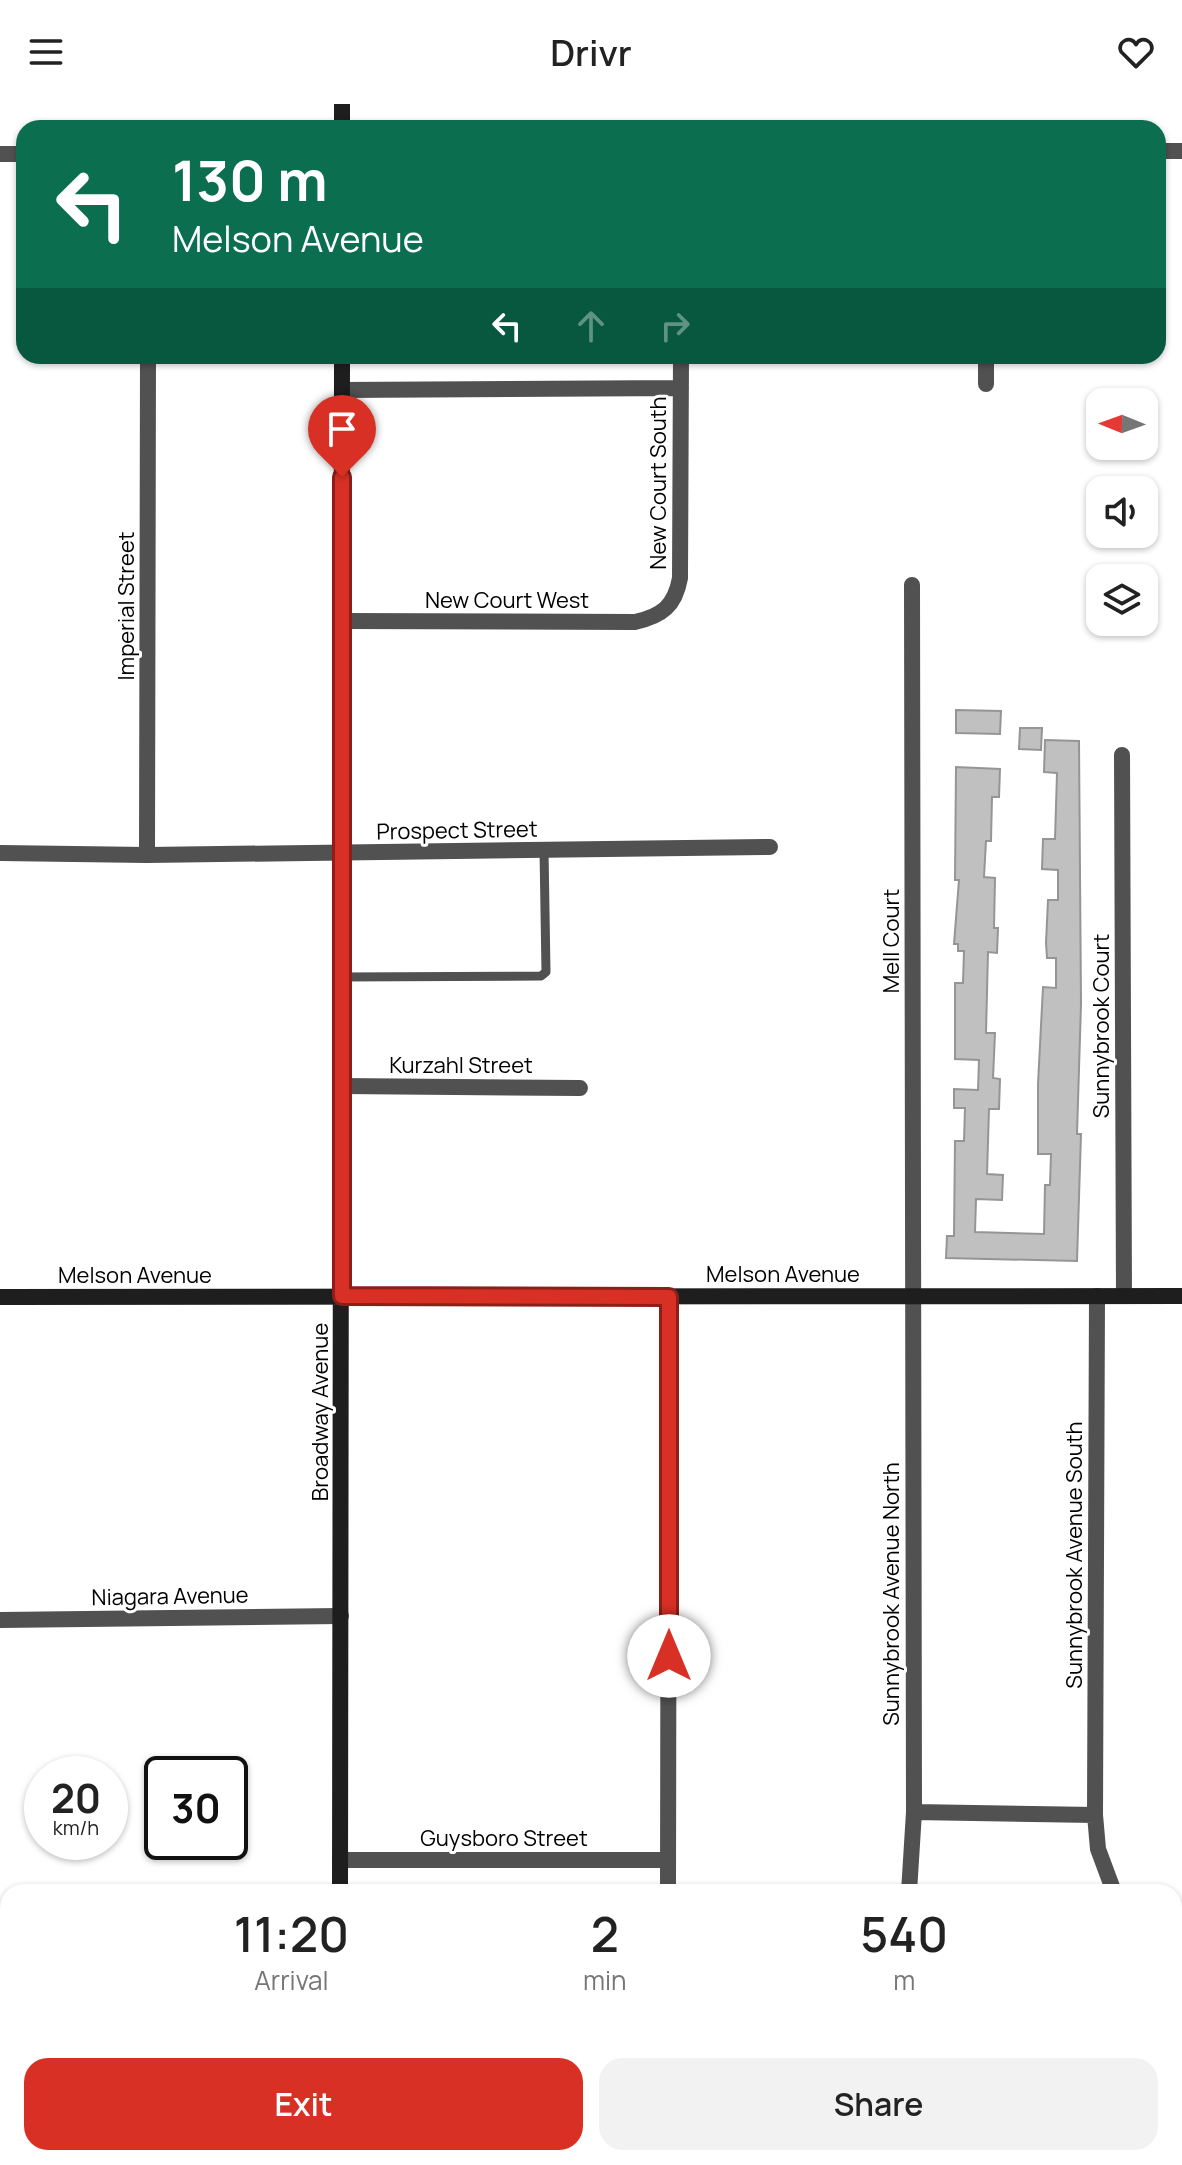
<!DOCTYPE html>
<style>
:root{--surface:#fff;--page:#f2f2f2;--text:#222;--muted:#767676;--accent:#d93025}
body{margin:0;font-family:Manrope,sans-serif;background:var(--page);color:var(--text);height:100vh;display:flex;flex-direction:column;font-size:30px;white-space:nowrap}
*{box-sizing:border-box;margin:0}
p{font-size:26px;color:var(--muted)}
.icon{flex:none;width:44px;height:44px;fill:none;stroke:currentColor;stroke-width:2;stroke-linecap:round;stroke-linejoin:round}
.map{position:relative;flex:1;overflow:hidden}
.side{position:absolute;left:0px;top:1780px;width:1182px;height:282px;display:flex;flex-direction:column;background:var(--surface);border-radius:24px 24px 0 0;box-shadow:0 2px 6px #0004}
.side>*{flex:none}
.banner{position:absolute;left:16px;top:16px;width:1150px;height:244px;border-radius:24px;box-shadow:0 2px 6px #0004;background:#0b6e4f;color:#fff;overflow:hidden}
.needle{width:52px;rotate:271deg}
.controls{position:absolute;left:1086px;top:284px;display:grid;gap:16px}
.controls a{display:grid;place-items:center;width:72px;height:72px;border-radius:16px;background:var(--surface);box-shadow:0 2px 6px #0004;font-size:40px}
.speed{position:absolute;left:24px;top:1652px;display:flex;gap:16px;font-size:40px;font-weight:700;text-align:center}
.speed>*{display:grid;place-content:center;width:104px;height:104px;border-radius:50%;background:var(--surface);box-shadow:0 2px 6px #0004;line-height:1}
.speed small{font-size:20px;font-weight:400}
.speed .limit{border:4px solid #111;border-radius:12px;background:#fff;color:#111}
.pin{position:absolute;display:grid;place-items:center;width:68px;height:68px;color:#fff;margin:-82px -34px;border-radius:50% 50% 50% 0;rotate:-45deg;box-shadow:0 0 8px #0007}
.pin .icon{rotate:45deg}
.me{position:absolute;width:88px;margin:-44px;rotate:0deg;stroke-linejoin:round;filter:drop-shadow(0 0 6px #0008)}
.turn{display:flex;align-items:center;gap:28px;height:168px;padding:0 24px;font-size:36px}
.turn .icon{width:104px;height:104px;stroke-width:2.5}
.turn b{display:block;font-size:56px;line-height:68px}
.lanes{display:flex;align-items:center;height:76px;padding:0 24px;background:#0003;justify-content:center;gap:40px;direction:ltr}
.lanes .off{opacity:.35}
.eta{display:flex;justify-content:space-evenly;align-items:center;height:136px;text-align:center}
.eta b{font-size:48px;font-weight:600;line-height:56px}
.button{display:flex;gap:16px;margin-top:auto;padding:16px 24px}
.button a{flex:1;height:92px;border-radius:24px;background:var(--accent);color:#fff;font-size:32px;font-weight:600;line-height:92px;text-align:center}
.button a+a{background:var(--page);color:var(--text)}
header{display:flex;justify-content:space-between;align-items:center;height:104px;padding:0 24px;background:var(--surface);font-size:36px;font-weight:600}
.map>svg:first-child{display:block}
.building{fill:#c0c0c0;stroke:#959595;stroke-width:2}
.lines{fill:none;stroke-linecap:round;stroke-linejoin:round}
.lane{stroke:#515151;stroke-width:9}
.street{stroke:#515151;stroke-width:16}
.secondary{stroke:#1e1e1e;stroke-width:16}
.route-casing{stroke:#8d1f18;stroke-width:20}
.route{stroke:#d93025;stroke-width:14}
.labels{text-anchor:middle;stroke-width:6;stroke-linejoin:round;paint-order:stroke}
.street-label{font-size:22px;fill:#000;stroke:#fff}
</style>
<header><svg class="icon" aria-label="menu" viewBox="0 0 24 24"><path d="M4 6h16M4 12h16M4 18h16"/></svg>Drivr<svg class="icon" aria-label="heart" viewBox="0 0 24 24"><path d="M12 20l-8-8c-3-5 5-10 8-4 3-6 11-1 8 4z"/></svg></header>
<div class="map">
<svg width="1182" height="2061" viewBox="0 0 1182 2061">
<rect width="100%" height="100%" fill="#fff"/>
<!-- building -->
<path class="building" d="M956,606L1001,607L1000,630L956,629Z
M1020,624H1042L1041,646L1019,645Z
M1045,636L1079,637L1081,900L1077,1030H1081L1077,1157L946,1154L947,1132H954L955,1037H964L965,1004H954V985L978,986L979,956L955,955V879H963L964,847H958V840H954L959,776H955L956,663L1000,665L999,693H992L991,737H986L984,773L995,774L994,824H998L997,849L988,848L986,929H995L993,974L1000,975L999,1005H989L987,1070L1003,1071L1002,1096L976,1095L975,1128L1044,1130L1045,1081H1050L1051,1050H1038V980L1043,883L1056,884V854H1047L1046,839L1048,796H1058V766L1042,765L1043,735H1055L1057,669L1044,668Z"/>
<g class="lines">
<!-- lane -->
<path class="lane" d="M341,873L541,872L546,868L544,746"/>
<!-- street -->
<path class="street" d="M1158,47H1182
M0,50H24
M986,280V252
M342,286L681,284
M342,517L635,518C662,512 675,502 680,474L681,252
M1122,651L1124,1192
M0,749L147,751L770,743
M147,751L148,252
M341,982L580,984
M1097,1192L1095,1711L1098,1745L1114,1788
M0,1516L341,1512
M914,1708L1095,1711
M340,1756H668
M668,1788L669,1193
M909,1788L914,1708L912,481
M667,2061V2054
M906,2061V2054
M1138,2061V2054"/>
<!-- secondary -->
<path class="secondary" d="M342,24V0
M0,1193L1182,1192
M340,1788L342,252
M340,2054V2061"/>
</g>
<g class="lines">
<defs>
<path id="route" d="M342,373V1192L669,1193V1552"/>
</defs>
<!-- route casing -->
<use href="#route" class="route-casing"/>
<!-- route -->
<use href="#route" class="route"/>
</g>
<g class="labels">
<!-- street labels -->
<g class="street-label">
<text transform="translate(658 379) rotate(-90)" y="8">New Court South</text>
<text x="507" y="504">New Court West</text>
<text transform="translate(126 502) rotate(-90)" y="8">Imperial Street</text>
<text transform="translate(457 726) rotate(-1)" y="8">Prospect Street</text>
<text transform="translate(891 837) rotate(-90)" y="8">Mell Court</text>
<text transform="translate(1101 922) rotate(-90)" y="8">Sunnybrook Court</text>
<text x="461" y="969">Kurzahl Street</text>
<text x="783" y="1178">Melson Avenue</text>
<text x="135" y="1179">Melson Avenue</text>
<text transform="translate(320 1308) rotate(-90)" y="8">Broadway Avenue</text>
<text transform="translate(1074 1451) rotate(-90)" y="8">Sunnybrook Avenue South</text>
<text transform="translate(891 1490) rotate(-90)" y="8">Sunnybrook Avenue North</text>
<text transform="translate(170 1492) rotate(-1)" y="8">Niagara Avenue</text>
<text x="504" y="1742">Guysboro Street</text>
</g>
</g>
</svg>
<div class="controls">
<a><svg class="needle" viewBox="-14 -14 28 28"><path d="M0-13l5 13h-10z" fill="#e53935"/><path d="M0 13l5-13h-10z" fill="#767676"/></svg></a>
<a><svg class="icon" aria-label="sound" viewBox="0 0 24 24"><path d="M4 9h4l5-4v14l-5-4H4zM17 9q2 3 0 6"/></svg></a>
<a><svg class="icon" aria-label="layers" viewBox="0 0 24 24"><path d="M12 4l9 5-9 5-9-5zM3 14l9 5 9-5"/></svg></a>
</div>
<div class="speed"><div>20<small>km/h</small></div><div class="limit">30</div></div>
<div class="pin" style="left:342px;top:373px;background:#d93025"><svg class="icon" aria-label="arrive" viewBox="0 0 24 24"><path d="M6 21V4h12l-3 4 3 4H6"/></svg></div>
<svg class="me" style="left:669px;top:1552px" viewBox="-20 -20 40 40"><circle r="19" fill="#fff"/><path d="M0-13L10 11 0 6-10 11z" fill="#d93025"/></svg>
<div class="banner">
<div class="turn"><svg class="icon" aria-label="left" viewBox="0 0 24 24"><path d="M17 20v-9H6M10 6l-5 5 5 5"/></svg><div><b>130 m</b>Melson Avenue</div></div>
<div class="lanes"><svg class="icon" aria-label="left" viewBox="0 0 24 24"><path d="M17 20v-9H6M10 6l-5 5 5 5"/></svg><svg class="icon off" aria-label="ahead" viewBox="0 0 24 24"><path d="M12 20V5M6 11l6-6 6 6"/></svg><svg class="icon off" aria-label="right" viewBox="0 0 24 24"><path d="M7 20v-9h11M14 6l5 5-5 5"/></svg></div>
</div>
<section class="side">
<div class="eta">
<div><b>11:20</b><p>Arrival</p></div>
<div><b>2</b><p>min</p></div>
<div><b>540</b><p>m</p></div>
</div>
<div class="button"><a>Exit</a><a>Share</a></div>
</section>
</div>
